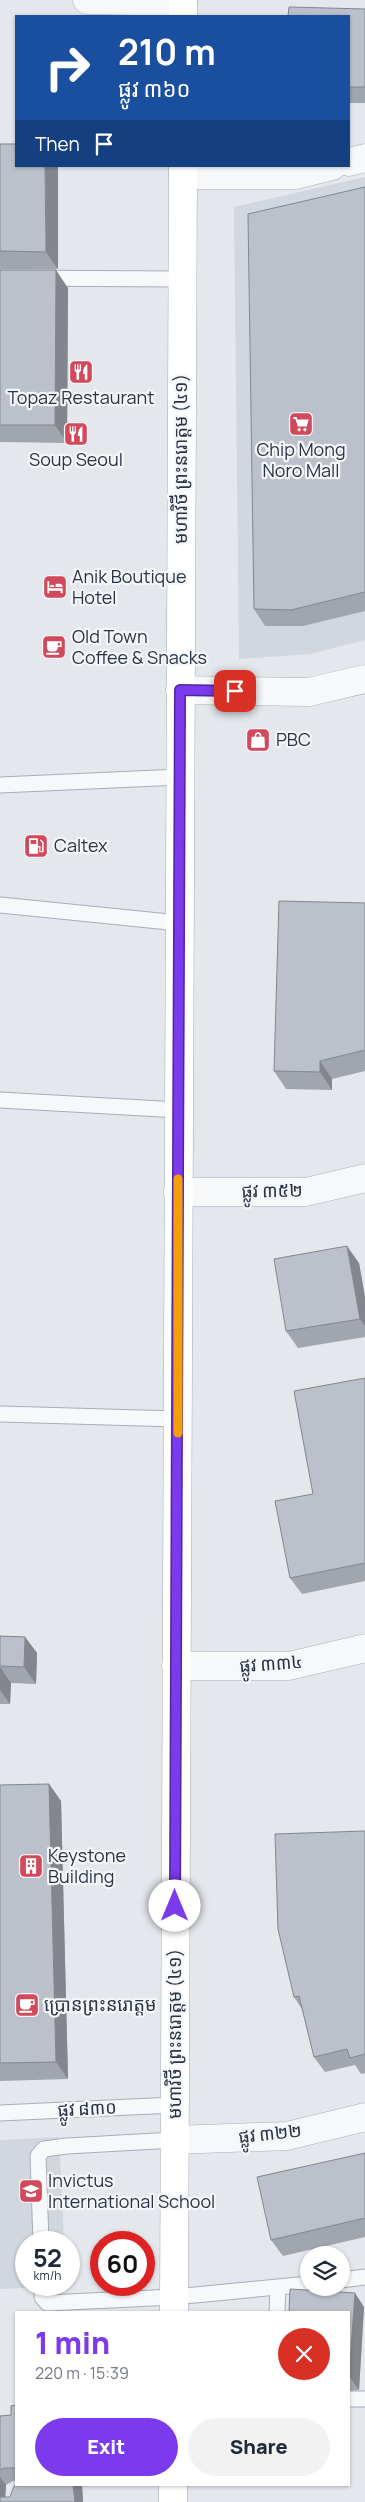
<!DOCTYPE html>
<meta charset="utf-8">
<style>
:root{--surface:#fff;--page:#f2f2f3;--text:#1f2937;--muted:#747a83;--accent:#7c3aed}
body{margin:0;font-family:Manrope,"Noto Sans Khmer",sans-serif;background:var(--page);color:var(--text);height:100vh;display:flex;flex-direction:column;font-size:19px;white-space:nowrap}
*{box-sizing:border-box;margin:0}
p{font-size:16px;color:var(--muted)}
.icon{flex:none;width:28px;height:28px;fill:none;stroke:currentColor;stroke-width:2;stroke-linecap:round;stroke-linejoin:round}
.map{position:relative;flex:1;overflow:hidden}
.side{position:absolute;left:15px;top:2311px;width:335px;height:175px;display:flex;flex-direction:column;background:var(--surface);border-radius:0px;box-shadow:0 1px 4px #0004}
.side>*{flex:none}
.guide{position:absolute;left:15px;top:15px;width:335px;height:152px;border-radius:0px;box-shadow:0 1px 4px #0004;background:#1a4fa0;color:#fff;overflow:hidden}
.buttons{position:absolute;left:300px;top:2246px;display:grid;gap:10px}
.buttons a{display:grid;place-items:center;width:50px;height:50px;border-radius:50%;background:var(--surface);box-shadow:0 1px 4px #0004;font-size:25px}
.speed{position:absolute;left:15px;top:2231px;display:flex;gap:10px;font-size:25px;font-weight:700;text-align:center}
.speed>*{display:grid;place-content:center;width:65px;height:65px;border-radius:50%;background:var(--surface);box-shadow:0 1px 4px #0004;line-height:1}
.speed small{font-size:12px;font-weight:400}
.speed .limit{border:8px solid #d22;background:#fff;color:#111}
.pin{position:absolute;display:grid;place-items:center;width:42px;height:42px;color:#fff;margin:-21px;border-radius:10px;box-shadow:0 2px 8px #0006}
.me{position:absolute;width:55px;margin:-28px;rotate:0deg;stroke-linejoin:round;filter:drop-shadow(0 0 4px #0008)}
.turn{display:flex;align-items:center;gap:18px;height:105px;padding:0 20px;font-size:22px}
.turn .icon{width:65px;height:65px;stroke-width:2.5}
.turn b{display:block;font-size:35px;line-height:42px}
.then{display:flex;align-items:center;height:48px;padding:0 20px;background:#0003;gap:10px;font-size:19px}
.round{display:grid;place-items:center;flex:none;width:52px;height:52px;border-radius:26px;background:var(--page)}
.overview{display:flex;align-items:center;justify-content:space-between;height:85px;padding:0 20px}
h1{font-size:30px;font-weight:800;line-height:38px;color:var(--accent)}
.cta{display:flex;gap:10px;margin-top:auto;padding:10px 20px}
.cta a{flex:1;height:58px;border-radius:30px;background:var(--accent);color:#fff;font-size:20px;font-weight:800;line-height:58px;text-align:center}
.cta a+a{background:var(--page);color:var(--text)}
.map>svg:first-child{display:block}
.built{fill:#d2d6de}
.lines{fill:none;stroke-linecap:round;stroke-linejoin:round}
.service-casing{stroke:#a9aeb7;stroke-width:17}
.minor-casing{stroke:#a9aeb7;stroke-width:29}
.tertiary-casing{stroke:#a9aeb7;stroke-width:29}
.primary-casing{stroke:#a3abb8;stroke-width:29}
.service{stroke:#f7f8fa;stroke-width:15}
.minor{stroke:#f7f8fa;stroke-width:28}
.tertiary{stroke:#f7f8fa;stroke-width:28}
.primary{stroke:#fff;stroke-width:28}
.wall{fill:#a1a5ae}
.shaded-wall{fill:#83868d}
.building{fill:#bbc0ca;stroke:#83868d}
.route-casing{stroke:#51269a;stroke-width:12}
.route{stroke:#7c3aed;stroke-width:9}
.slow{stroke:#f59e0b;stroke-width:9}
.labels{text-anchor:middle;stroke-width:4.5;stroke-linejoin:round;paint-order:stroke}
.poi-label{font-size:18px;fill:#2b3445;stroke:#f4f6f9;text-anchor:start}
.street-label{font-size:18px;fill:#2b3445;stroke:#f4f6f9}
</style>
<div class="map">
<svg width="365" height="2502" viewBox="0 0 365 2502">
<rect width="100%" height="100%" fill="#e4e7ec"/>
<!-- built -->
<path class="built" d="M365,177V640L310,654L239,659L234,207Z
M59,2137L64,2242H26V2285L66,2286L0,2289V2140Z"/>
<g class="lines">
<defs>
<path id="service" d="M0,278L182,279
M0,785L180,777
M0,905L179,923
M0,1100L179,1110
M0,1414L178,1419
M0,2113L174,2105
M41,2242L38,2156L44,2149L67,2146L174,2140
M341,2280L365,2277
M42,2285V2297L47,2303L174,2297L309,2284
M277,2312L278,2288
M349,2399H365"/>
<path id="minor" d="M87,0L183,2
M349,162L365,158
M183,175H296L332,166
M178,1192H306L365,1178
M176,1666H289L365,1648
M174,2140L287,2136L365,2117"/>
<path id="tertiary" d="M180,690L309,692L365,679"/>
<path id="primary" d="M183,16V0
M174,2312L183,166
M173,2502V2485"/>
</defs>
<!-- service casing -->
<use href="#service" class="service-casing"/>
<!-- minor casing -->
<use href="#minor" class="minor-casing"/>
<!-- tertiary casing -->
<use href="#tertiary" class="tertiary-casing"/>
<!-- primary casing -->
<use href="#primary" class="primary-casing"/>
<!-- service -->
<use href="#service" class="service"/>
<!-- minor -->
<use href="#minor" class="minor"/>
<!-- tertiary -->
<use href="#tertiary" class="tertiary"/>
<!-- primary -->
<use href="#primary" class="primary"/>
</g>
<!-- wall -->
<path class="wall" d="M365,9V103H349V16Z
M0,144L58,269H0Z
M365,187V611L303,626H265L254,609Z
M0,270L68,288L67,443L0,442Z
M365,903V1071L332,1079V1090L286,1089L274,1071Z
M359,1263L365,1297V1337L298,1348L286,1331Z
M365,1378V1581L302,1594L290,1578L313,1494Z
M0,1636L25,1637L37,1653L36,1684L11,1683L10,1704H0Z
M49,1784L61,1801L68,2079L0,2081V1785Z
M365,1831V2073L361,2074L355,2065L325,2072L314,2057L302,2009L294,1997Z
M365,2153V2237L283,2256L271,2240Z
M364,2307L359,2390L349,2391V2312Z
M16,2405V2481H13L6,2485L5,2497H10L82,2485L83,2502H0V2416L11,2415Z"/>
<!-- shaded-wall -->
<path class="shaded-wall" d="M45,166H58V269L46,252Z
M56,270L68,288L67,443L55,425Z
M320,1061L332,1079V1090L320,1072Z
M347,1246L359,1263L365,1297V1326L360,1319Z
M25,1637L37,1653L36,1684L24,1667Z
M0,1667L11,1683L10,1704L0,1690Z
M49,1784L61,1801L68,2079L56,2062Z
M355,2293L364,2307L359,2390L349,2376Z
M0,2477L6,2485L5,2502L0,2497Z
M73,2485H82L83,2502H75Z"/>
<!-- building -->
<path class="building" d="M289,7L365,9V87H349V16H288Z
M0,144H16V166H45L46,252L0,251Z
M365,187V592L291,610L254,609L248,214Z
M0,270H56L55,425H0Z
M279,901L365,903V1050L320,1061V1072L274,1071Z
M347,1246L360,1319L286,1331L274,1259Z
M365,1378V1563L290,1578L275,1501L313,1494L294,1391Z
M0,1636L25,1637L24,1667L0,1666Z
M49,1784L56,2062L0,2063V1785Z
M365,1831V2054L350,2058L347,2049L314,2057L299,1996L294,1997L278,1929L275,1834Z
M365,2153V2218L271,2240L257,2177Z
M290,2289L355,2293L349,2376V2312H289Z
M16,2405V2468H4L0,2470V2416L11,2415V2406Z
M16,2485H73L75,2502H0V2497H10L14,2486Z"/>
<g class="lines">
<defs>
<path id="route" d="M175,1906L180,690L235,691"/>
</defs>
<!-- route casing -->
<use href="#route" class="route-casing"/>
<!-- route -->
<use href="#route" class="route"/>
<!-- slow -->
<path class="slow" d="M178,1433V1179"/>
</g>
<!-- icons -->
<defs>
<symbol id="restaurant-square" viewBox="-11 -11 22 22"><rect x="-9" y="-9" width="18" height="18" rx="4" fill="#d1495b" stroke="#f4f6f9"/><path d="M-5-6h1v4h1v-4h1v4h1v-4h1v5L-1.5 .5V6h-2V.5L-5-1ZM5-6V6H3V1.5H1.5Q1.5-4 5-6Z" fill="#fff"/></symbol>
<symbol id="supermarket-square" viewBox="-11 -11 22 22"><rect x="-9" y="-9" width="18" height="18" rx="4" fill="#d1495b" stroke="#f4f6f9"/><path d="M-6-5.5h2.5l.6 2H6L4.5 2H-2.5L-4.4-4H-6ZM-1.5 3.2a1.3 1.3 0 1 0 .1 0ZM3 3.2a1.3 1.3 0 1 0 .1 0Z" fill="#fff"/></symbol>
<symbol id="hotel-square" viewBox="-11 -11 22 22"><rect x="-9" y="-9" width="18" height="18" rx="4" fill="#d1495b" stroke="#f4f6f9"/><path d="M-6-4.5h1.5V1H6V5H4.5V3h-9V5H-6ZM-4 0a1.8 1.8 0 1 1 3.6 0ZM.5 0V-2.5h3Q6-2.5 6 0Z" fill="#fff"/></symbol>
<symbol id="cafe-square" viewBox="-11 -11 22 22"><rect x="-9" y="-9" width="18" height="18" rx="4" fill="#d1495b" stroke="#f4f6f9"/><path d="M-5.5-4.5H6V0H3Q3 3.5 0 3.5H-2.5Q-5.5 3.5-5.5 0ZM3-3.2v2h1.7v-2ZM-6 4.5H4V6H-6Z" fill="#fff"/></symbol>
<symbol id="shop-square" viewBox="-11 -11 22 22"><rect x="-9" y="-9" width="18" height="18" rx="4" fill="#d1495b" stroke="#f4f6f9"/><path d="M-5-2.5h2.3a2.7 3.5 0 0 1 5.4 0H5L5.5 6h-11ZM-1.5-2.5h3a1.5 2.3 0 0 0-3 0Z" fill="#fff"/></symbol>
<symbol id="fuel-square" viewBox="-11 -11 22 22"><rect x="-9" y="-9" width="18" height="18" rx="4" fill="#d1495b" stroke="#f4f6f9"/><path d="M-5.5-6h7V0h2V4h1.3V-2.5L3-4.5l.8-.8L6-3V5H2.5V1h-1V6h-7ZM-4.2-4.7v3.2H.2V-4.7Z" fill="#fff"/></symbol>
<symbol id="building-square" viewBox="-11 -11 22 22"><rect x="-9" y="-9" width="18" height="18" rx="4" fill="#d1495b" stroke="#f4f6f9"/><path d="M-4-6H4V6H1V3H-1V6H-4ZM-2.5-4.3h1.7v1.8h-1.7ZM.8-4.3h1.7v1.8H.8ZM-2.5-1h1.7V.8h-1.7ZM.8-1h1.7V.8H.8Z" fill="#fff"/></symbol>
<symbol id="school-square" viewBox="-11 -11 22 22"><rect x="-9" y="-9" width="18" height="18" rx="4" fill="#d1495b" stroke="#f4f6f9"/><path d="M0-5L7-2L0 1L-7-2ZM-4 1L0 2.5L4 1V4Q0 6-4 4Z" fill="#fff"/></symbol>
</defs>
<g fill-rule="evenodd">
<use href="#restaurant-square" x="67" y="358" width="28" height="28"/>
<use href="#supermarket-square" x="287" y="410" width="28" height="28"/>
<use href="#restaurant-square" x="62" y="420" width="28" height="28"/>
<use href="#hotel-square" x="41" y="573" width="28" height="28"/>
<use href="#cafe-square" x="40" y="633" width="28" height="28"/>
<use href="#shop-square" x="244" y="726" width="28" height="28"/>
<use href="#fuel-square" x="22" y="832" width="28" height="28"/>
<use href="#building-square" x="17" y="1852" width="28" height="28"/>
<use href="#cafe-square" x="13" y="1991" width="28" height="28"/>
<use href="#school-square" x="17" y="2177" width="28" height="28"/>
</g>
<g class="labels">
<!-- poi labels -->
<g class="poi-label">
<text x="81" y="404" text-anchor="middle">Topaz Restaurant</text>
<text x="301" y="456" text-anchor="middle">Chip Mong<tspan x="301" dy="21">Noro Mall</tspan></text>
<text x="76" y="466" text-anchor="middle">Soup Seoul</text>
<text x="72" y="583">Anik Boutique<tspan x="72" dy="21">Hotel</tspan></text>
<text x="72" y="643">Old Town<tspan x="72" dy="21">Coffee &amp; Snacks</tspan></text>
<text x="276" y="746">PBC</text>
<text x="54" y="852">Caltex</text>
<text x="48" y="1862">Keystone<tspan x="48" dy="21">Building</tspan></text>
<text x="44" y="2011">ប្រោនព្រះនរោត្តម</text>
<text x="48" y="2187">Invictus<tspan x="48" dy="21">International School</tspan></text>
</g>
<!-- street labels -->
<g class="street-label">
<text transform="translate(181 459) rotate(-90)" y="6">មហាវិថី ព្រះនរោត្តម (៤១)</text>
<text transform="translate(272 1191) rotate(-1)" y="6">ផ្លូវ ៣៥២</text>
<text transform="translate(271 1664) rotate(-4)" y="6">ផ្លូវ ៣៣៤</text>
<text transform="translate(175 2034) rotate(-90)" y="6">មហាវិថី ព្រះនរោត្តម (៤១)</text>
<text transform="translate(87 2109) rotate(-3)" y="6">ផ្លូវ ៨៣០</text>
<text transform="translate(270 2134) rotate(-6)" y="6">ផ្លូវ ៣២២</text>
</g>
</g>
</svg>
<div class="buttons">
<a><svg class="icon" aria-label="layers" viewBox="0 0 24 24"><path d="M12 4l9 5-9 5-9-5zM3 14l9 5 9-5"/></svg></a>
</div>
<div class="speed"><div>52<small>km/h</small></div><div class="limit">60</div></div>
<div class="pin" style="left:235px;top:691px;background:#d93025"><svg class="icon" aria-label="arrive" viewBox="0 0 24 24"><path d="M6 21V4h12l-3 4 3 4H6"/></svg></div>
<svg class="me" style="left:175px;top:1906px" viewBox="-20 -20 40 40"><circle r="19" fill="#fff"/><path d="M0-13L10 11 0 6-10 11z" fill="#7c3aed"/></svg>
<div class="guide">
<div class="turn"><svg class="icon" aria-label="right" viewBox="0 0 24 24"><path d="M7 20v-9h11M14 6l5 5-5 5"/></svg><div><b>210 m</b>ផ្លូវ ៣៦០</div></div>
<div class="then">Then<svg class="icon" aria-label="arrive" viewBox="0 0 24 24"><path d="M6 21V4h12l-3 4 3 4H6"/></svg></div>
</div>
<section class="side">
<div class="overview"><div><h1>1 min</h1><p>220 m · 15:39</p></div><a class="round" style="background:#d93025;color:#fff"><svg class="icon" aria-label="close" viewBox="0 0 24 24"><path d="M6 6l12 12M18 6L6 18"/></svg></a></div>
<div class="cta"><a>Exit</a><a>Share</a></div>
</section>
</div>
